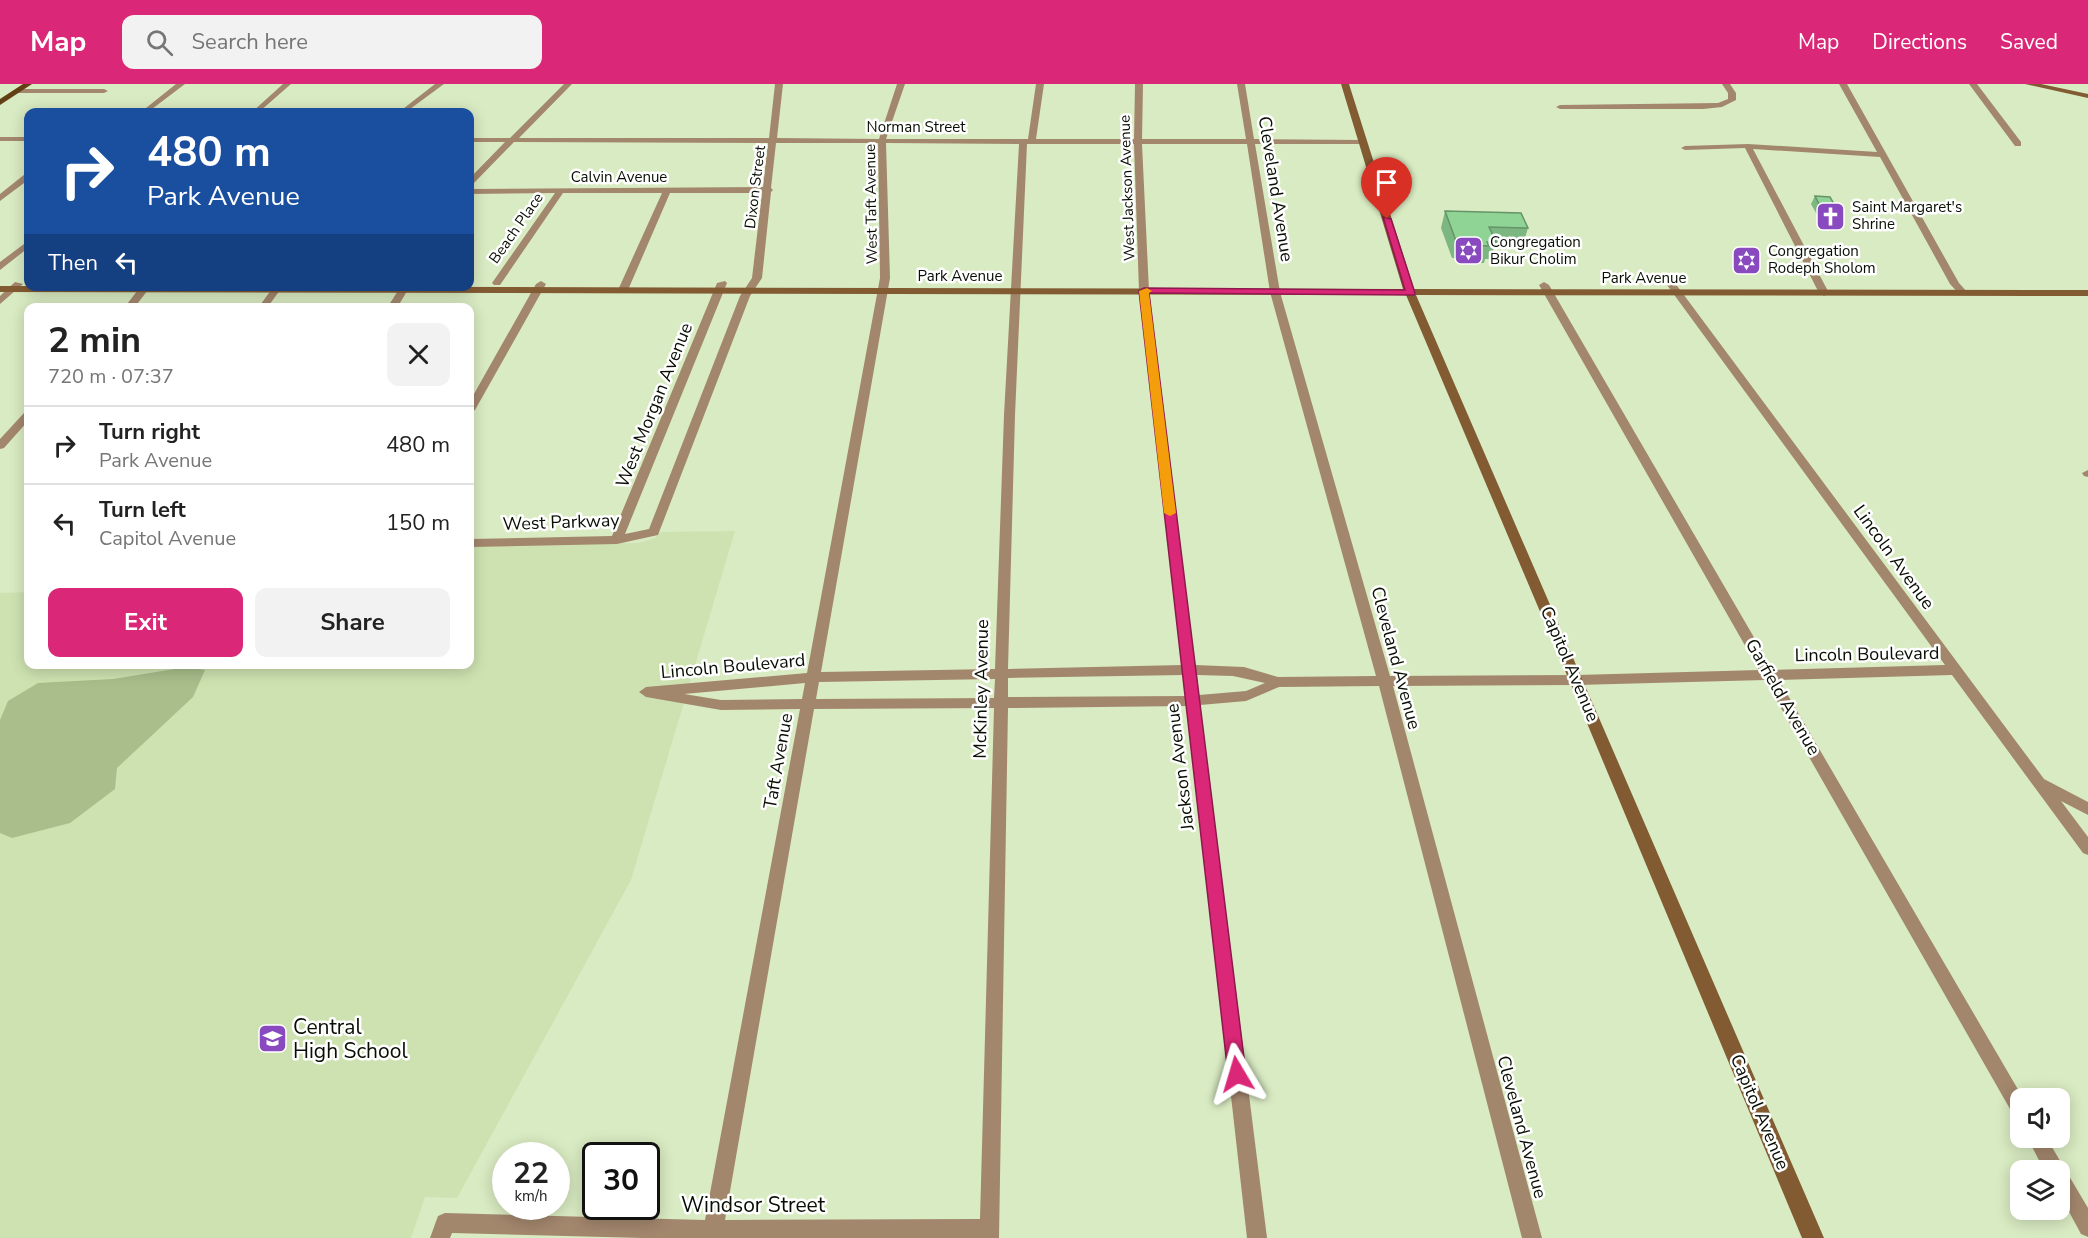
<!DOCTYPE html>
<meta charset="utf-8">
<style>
:root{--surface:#fff;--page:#f2f2f2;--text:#222;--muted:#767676;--line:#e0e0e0;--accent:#db2777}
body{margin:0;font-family:"Nunito Sans",sans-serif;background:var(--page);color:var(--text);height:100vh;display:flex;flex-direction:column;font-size:22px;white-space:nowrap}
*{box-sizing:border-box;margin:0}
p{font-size:20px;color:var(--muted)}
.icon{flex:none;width:33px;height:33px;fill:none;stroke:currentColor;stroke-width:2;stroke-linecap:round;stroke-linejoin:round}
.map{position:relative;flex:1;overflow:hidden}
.drawer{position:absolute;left:24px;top:219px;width:450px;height:366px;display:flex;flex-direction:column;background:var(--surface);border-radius:12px;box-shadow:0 3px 15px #0003}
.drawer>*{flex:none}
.banner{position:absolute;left:24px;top:24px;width:450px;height:183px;border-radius:12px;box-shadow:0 3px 15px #0003;background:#1a4fa0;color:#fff;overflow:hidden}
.fabs{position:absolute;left:2010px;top:1004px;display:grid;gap:12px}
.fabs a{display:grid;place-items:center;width:60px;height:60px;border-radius:12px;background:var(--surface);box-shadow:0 3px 15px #0003;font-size:30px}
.speed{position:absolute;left:492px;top:1058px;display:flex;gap:12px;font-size:30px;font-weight:700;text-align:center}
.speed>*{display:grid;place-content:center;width:78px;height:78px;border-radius:50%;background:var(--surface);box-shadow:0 3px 15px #0003;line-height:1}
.speed small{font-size:15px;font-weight:400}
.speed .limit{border:3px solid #111;border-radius:9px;background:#fff;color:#111}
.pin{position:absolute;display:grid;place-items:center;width:51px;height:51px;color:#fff;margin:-62px -26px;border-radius:50% 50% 50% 0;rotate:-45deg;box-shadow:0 0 6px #0007}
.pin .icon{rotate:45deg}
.me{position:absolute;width:66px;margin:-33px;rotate:353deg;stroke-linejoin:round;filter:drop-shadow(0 0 4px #0008)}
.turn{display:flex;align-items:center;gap:21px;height:126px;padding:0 24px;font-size:27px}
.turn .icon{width:78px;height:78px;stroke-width:2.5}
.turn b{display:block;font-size:42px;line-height:51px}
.then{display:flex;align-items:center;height:57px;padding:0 24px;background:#0003;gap:12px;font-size:22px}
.round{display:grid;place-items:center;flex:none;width:63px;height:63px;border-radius:12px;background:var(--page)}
.overview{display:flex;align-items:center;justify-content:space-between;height:102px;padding:0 24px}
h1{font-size:36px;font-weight:700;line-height:45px}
.button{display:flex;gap:12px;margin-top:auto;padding:12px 24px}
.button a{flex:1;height:69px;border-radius:12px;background:var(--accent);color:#fff;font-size:24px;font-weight:700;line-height:69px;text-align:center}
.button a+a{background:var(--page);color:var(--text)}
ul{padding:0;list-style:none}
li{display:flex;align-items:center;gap:18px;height:78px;padding:0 24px;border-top:2px solid var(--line)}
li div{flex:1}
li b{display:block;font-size:22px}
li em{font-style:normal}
header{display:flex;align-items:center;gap:36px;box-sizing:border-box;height:84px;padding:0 30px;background:var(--accent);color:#fff}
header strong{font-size:28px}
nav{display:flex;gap:33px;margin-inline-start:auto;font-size:21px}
.search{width:420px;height:54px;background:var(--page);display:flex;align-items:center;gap:15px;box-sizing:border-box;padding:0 21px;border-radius:12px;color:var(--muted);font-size:22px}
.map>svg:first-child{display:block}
.built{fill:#cee2b1}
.green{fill:#a9be8b}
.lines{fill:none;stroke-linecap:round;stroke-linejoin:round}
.street{fill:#a3876d;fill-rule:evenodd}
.secondary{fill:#825b32;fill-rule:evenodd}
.primary{fill:#633f14;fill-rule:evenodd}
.wall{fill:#7cb680}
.building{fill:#90d495;stroke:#659468;stroke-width:1.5}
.route{fill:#db2777;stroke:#8e194d;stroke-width:1.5}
.slow{fill:#f59e0b}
.labels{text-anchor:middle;stroke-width:5;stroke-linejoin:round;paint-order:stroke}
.far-street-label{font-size:15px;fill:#080e02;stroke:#fff}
.far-poi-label{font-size:15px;fill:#080e02;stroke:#fff;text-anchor:start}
.street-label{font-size:18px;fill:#080e02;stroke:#fff}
.near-poi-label{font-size:21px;fill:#080e02;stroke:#fff;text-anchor:start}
.near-street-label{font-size:21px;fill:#080e02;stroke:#fff}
</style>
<header>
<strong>Map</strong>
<div class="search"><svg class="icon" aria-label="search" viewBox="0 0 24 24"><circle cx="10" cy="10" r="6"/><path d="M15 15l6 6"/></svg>Search here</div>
<nav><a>Map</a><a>Directions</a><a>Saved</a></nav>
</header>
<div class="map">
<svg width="2088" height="1154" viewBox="0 0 2088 1154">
<rect width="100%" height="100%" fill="#d9ebc2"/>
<!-- built -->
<path class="built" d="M735,447L631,796L457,1114L425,1113L411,1154H0V509L28,508V580H470V461L639,459L655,454L661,448Z"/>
<!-- green -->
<path class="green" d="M187,583L205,586L193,613L117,684L115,705L70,739L12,754L0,749V636L8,617L38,599L113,595Z"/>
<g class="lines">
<!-- street -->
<path class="street" d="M176,0H185L148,28H141Z
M283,0H291L259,28H252Z
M435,0H444L406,28H399Z
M564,0H572L519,54H769L775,0H783L777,54L879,55L897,0H905L886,55H1028L1036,0H1044L1036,55H1134L1135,0H1143L1142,55H1246L1237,0H1245L1254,55L1362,56L1366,58L1362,60H1255L1280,208L1390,592L1577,591L1759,586L1539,201L1544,198L1549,201L1773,586L1945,581L1667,201L1675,199L2044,695L2088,718V731L2061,717L2088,753V771L2083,769L1952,591L1779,596L2023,1014H2020V1035L2014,1032L1765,596L1577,601L1393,602L1542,1154H1522L1379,602L1279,603L1246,617L1200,621L1267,1154H1247L1187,622L1008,624L999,1154H643L452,1149L450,1154H430L438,1132L445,1129L705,1136L800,625L721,626L646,613L639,608L646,603L807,589L880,194L878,59H776L771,104L773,106L771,108L762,194L750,212L658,451L617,460L470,463V455L612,452L717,199L725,197L727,199L625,450L649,445L740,212L752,194L762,109H670L628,206L623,209L618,206L662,109H563L500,201H494L492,199L555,109L470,110V105L763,103L768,59L514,58L473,100H470V94L505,58H470V54H510ZM886,59L1019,60L1004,331L995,585L821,588L890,194ZM1027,60H1134L1139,207L1182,581L1008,585L1015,331ZM1142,60H1247L1270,208L1376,592L1278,593L1244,583L1195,581L1149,207ZM1183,591L1185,612L1008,613V594ZM1197,591L1233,592L1265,599L1246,607L1199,611ZM995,595L994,614L816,615L819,598ZM805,599L802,615L721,616L684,610ZM994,624L980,1135L725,1136L814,625Z
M1722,0H1730L1736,9V16L1722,23L1703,25H1560L1556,23L1560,21L1718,19L1728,15V9Z
M1839,0H1847L1959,199L1968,209L1966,211H1960L1950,200L1880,73L1753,65L1829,209L1824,212L1819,209L1745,64L1685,66L1681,64L1685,62L1748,60L1877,68Z
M1969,0H1977L2021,58V62H2015Z
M17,5H104L108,7L104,9H14L13,7Z
M0,53H28V57H0Z
M25,90H28V96L0,117V110Z
M28,157V164L0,186V178Z
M541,197L546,200L475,326L470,329V317L536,200Z
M15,198L23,200L0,220V212Z
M141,202H151L134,224H124Z
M274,202H283L267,224H258Z
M401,202H410L397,224H387Z
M28,328V337L4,364L0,365V355L24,329Z
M2088,386V393L2084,392L2082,389Z
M2027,1053H2046L2088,1124V1153L2081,1150L2060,1111V1086H2044Z"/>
<!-- secondary -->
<path class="secondary" d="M1341,0H1349L1414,205L2088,206V212L1416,211L1824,1154H1802L1569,596L1406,211L0,208V202L1403,205Z
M2025,0H2041L2088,10V14Z"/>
<!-- primary -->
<path class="primary" d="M23,0H32L0,21V15Z"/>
</g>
<!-- wall -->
<path class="wall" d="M1815,112L1839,129L1835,137L1820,136L1811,120Z
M1445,127L1528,144L1523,160L1495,159L1491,175H1485L1484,179L1464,178L1462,174H1452L1441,144Z"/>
<!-- building -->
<path class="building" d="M1815,112L1830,113L1839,129L1823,128Z
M1445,127L1521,129L1528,144L1489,143L1496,158H1487L1489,162L1468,161L1466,158L1456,157Z"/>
<!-- route -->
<path class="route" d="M1383,133L1391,135L1415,209L1414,211L1149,209L1246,990L1243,996L1237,999L1230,996L1228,990L1139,207L1144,204L1405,206Z"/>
<!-- slow -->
<path class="slow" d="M1147,204L1152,207L1149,209L1176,429L1170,432L1164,429L1139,207Z"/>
<!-- icons -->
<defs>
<symbol id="church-square" viewBox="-11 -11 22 22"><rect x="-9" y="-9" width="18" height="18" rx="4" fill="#8949bf" stroke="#fff"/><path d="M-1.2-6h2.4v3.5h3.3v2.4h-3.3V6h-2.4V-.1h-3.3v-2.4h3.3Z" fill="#fff"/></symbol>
<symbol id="synagogue-square" viewBox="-11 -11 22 22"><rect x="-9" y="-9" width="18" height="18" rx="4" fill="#8949bf" stroke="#fff"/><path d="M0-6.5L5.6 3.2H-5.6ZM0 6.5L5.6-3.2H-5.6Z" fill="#fff"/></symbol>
<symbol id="school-square" viewBox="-11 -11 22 22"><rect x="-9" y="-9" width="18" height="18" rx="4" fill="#8949bf" stroke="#fff"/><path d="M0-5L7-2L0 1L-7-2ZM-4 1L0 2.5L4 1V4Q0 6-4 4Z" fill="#fff"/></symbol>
</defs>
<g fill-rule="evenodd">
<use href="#church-square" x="1814" y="116" width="33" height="33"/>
<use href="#synagogue-square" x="1452" y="150" width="33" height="33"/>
<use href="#synagogue-square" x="1730" y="160" width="33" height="33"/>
<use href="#school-square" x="256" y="938" width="33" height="33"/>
</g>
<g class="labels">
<!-- far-street labels -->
<g class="far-street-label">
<text x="916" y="48">Norman Street</text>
<text x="619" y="98">Calvin Avenue</text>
<text transform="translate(755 103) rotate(-83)" y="5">Dixon Street</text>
<text transform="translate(1127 104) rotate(-92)" y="5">West Jackson Avenue</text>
<text transform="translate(871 120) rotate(-91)" y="5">West Taft Avenue</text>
<text transform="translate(516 144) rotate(-55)" y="5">Beach Place</text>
<text x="960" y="197">Park Avenue</text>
<text x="1644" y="199">Park Avenue</text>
</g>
<!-- far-poi labels -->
<g class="far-poi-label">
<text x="1852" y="128">Saint Margaret's<tspan x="1852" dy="17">Shrine</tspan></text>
<text x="1490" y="163">Congregation<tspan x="1490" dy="17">Bikur Cholim</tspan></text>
<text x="1768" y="172">Congregation<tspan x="1768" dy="17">Rodeph Sholom</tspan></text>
</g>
<!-- street labels -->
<g class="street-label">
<text transform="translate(1276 105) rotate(81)" y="6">Cleveland Avenue</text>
<text transform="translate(654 321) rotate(-68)" y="6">West Morgan Avenue</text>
<text transform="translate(561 438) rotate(-2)" y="6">West Parkway</text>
<text transform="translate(1894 473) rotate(54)" y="6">Lincoln Avenue</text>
<text transform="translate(1867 570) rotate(-1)" y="6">Lincoln Boulevard</text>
<text transform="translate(1396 574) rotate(75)" y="6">Cleveland Avenue</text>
<text transform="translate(1570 580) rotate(67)" y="6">Capitol Avenue</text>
<text transform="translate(733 582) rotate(-5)" y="6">Lincoln Boulevard</text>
<text transform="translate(981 605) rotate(-89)" y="6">McKinley Avenue</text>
<text transform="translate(1783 613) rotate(60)" y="6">Garfield Avenue</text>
<text transform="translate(778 677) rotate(-80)" y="6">Taft Avenue</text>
<text transform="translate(1180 683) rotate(-97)" y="6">Jackson Avenue</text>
<text transform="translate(1760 1028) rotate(67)" y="6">Capitol Avenue</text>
<text transform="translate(1522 1043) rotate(75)" y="6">Cleveland Avenue</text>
</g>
<!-- near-poi labels -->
<g class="near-poi-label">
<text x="293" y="950">Central<tspan x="293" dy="24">High School</tspan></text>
</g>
<!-- near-street labels -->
<g class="near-street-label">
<text x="753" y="1128">Windsor Street</text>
</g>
</g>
</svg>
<div class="fabs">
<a><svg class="icon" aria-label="sound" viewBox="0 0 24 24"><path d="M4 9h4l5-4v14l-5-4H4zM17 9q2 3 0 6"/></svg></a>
<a><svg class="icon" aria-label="layers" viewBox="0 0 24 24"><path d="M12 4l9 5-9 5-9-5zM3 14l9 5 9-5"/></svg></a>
</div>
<div class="speed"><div>22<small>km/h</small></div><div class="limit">30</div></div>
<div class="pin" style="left:1387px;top:135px;background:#d93025"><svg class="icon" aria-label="arrive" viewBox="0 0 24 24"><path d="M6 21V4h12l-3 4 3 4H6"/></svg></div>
<svg class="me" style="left:1237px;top:990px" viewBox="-20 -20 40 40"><path d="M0-17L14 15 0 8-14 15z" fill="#db2777" stroke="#fff" stroke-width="4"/></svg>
<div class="banner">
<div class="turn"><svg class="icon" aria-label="right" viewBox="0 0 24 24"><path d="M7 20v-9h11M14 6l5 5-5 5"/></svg><div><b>480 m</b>Park Avenue</div></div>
<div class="then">Then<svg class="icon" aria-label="left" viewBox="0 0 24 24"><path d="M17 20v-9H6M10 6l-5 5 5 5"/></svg></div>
</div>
<section class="drawer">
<div class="overview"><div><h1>2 min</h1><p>720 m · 07:37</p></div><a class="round"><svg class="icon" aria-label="close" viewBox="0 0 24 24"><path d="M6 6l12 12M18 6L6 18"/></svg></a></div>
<ul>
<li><svg class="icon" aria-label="right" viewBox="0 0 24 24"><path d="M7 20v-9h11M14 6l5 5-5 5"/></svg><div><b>Turn right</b><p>Park Avenue</p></div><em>480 m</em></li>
<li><svg class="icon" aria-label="left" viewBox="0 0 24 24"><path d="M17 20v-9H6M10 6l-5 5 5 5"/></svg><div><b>Turn left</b><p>Capitol Avenue</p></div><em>150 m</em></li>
</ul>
<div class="button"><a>Exit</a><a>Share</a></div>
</section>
</div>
